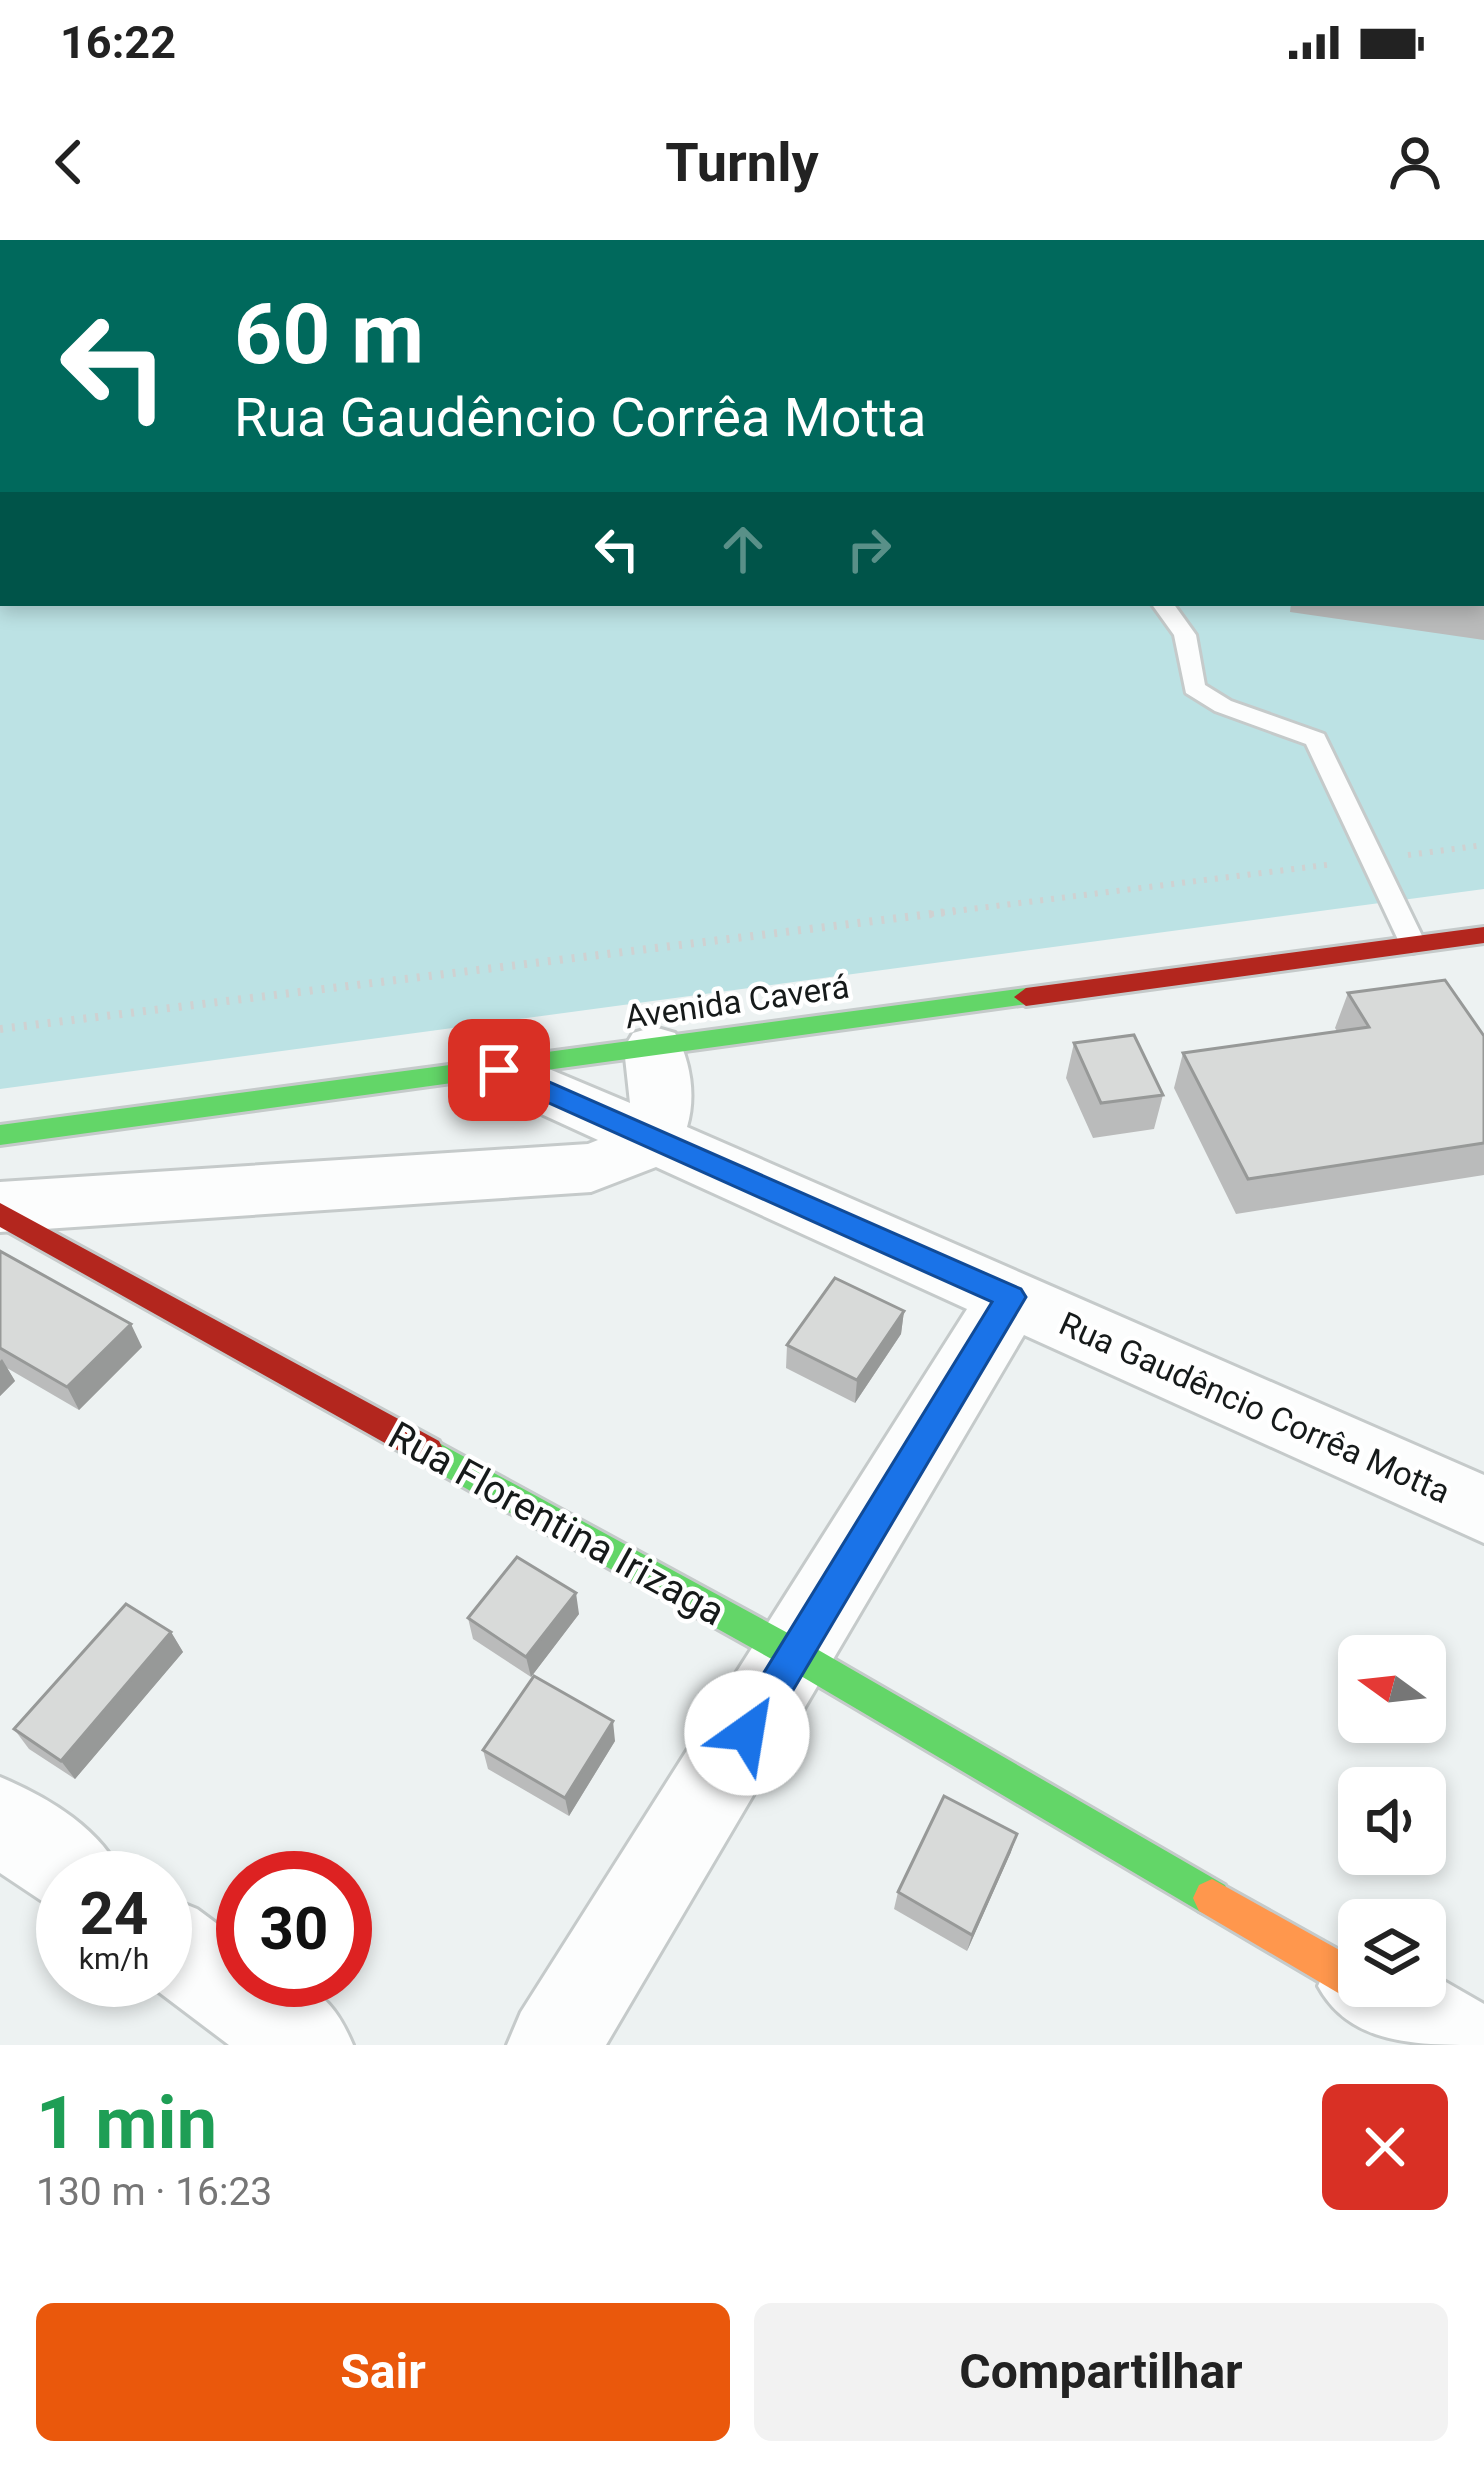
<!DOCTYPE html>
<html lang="pt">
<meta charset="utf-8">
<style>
:root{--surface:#fff;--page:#f2f2f2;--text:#222;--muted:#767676;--accent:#ea580c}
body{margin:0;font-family:Roboto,sans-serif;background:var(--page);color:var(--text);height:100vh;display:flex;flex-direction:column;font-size:45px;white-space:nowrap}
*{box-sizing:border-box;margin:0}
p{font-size:39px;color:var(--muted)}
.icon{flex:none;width:66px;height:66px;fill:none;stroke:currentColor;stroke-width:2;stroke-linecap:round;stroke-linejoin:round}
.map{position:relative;height:1805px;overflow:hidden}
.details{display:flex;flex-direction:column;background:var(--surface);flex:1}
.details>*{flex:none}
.hud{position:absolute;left:0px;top:0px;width:1485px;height:366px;box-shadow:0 6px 18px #0003;background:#00695c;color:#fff;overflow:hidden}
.needle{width:78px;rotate:285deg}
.fabs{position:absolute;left:1338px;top:1395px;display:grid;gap:24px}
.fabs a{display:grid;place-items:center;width:108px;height:108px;border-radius:18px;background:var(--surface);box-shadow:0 6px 18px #0003;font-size:60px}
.speed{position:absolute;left:36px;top:1611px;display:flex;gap:24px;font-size:60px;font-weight:700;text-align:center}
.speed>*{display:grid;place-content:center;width:156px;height:156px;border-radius:50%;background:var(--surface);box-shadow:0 6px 18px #0003;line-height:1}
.speed small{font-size:30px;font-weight:400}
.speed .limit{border:18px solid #d22;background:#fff;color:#111}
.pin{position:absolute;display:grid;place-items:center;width:102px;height:102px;color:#fff;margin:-51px;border-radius:24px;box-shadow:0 6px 18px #0006}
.me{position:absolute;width:132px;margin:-66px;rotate:32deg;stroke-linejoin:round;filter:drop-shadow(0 0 9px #0008)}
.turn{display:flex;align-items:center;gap:42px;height:252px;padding:0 36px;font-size:54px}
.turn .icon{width:156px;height:156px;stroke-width:2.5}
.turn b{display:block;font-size:84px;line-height:102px}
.lanes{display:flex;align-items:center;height:114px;padding:0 36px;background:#0003;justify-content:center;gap:60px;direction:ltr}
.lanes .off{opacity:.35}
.round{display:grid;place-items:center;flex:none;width:126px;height:126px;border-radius:18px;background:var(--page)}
.overview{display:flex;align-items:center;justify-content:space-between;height:204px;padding:0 36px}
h1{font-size:72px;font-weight:700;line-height:90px;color:#1e9e55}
.action{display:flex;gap:24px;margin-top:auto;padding:24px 36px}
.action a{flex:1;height:138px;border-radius:18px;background:var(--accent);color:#fff;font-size:48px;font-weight:700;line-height:138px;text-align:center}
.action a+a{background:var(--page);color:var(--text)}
.status{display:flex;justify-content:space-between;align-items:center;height:84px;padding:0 60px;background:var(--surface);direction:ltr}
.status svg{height:33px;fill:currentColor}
header{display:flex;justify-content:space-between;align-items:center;height:156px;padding:0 36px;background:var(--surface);font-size:54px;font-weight:700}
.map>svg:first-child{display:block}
.green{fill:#bce2e4;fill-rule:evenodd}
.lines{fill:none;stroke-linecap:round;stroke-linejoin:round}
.lane-casing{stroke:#c5caca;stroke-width:6}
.street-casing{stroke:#c5caca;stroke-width:6}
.fast-casing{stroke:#c5caca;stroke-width:6}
.slow-casing{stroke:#c5caca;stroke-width:6}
.jam-casing{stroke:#c5caca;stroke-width:6}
.path-far1{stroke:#cfd1d1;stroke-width:6;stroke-dasharray:3 8;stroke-linecap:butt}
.path{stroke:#cfd1d1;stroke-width:8;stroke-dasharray:3 9;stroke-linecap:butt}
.lane{fill:#fcfdfd;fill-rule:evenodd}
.street{fill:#fcfdfd;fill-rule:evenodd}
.fast{fill:#63d668;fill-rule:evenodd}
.slow{fill:#ff974d;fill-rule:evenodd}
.jam{fill:#b3261e;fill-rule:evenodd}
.wall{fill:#babbbb}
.shaded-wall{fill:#979998}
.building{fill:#d8dad9;stroke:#979998;stroke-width:3}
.route{fill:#1a73e8;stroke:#114b97;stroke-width:3}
.labels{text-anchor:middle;stroke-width:9;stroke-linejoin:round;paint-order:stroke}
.street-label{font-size:33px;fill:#161a1a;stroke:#fff}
.near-street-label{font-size:39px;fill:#161a1a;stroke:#fff}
</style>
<div class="status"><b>16:22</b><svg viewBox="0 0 49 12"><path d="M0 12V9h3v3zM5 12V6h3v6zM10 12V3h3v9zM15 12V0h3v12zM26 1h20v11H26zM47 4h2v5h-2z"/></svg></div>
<header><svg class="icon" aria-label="back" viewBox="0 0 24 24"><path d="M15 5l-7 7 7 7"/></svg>Turnly<svg class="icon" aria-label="person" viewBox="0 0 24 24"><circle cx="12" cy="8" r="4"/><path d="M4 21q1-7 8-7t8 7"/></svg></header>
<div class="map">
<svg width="1484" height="1805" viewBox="0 0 1484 1805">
<rect width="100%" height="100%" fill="#edf2f2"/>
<!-- green -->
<path class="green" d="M0,0H1484V649L0,849ZM3,3H1482V363H3Z"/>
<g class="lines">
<defs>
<path id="lane" d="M733,0H749V3H733Z
M1482,29H1484V39H1482Z
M0,110H3V120H0Z
M1151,363H1173L1196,395L1205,445L1231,461L1324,494L1426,704L1422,710L1413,713L1400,704L1306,504L1215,471L1186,453L1174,395Z"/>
<path id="street" d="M654,787L675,793C691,821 696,857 687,887L1484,1235V1303L1024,1095L606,1805H507L521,1772L967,1069L656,927L591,952L0,992V942L588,904L598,900L478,845L469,830L478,815L499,808L630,863L624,808L633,793Z
M0,1537C48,1557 103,1590 123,1638H63V1675L0,1633Z
M165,1656L197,1669L243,1703V1740C303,1740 328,1746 353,1805H229L143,1740H165Z
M1359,1702V1746H1425V1730L1484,1764V1805C1415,1805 1350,1805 1318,1746L1332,1714Z"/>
<path id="fast" d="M1026,748L1035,751L1038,757L1035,763L0,905V885Z
M428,1197L808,1404L1225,1645L1231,1658L1225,1671L1212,1677L1199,1671L784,1426L417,1221L412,1211L417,1201Z"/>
<path id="slow" d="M1212,1639L1359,1721V1746H1377L1373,1757L1359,1763L1345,1757L1199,1671L1193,1658L1199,1645Z"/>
<path id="jam" d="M1484,687V703L1026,766L1014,757L1026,748Z
M0,963L439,1201L444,1211L439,1221L428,1225L417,1221L0,987Z"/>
</defs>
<!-- lane casing -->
<use href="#lane" class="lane-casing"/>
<!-- street casing -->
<use href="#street" class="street-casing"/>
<!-- fast casing -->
<use href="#fast" class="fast-casing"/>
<!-- slow casing -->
<use href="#slow" class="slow-casing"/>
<!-- jam casing -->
<use href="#jam" class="jam-casing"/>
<!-- path-far1 -->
<path class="path-far1" d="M1408,615L1484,605
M931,674L1334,624"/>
<!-- path -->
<path class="path" d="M0,789L955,671"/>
<!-- lane -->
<use href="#lane" class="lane"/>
<!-- street -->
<use href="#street" class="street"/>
<!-- fast -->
<use href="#fast" class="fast"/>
<!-- slow -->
<use href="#slow" class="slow"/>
<!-- jam -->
<use href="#jam" class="jam"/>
</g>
<!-- wall -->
<path class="wall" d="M1482,235H1484V400L1290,372L1291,363H1482Z
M1348,753L1484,796V935L1236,974L1174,848L1183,813L1337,791L1335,788Z
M1074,803L1163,855L1154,889L1093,898L1066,838Z
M0,1011L142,1107L79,1170L7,1128L15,1141L0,1156Z
M904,1071L901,1094L855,1163L786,1128L787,1105Z
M579,1374L531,1437L473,1399L468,1378Z
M171,1392L183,1412L75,1539L29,1509L14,1489Z
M615,1501L569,1576L488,1529L483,1510Z
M1011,1612L967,1711L894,1669L898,1652Z"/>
<!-- shaded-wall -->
<path class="shaded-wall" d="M904,1071L901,1094L855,1163L857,1140Z
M131,1084L142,1107L79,1170L67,1147Z
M2,1119L15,1141L0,1156V1121Z
M576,1353L579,1374L531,1437L526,1417Z
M171,1392L183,1412L75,1539L61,1521Z
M613,1481L615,1501L569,1576L565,1558Z
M1017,1594L1011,1612L967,1711L972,1695Z"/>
<!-- building -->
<path class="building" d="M1482,235H1484V264H1482Z
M1482,308L1484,309V342L1482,341Z
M1445,740L1484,796V903L1248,939L1183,813L1369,787L1348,753Z
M1134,795L1163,855L1101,863L1074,803Z
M0,1011L131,1084L67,1147L0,1108Z
M835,1038L904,1071L857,1140L787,1105Z
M517,1317L576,1353L526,1417L468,1378Z
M126,1364L171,1392L61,1521L14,1489Z
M534,1436L613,1481L565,1558L483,1510Z
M944,1556L1017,1594L972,1695L898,1652Z"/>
<!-- route -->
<path class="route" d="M499,820L1021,1049L1026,1057L760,1506L747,1511L734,1506L729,1493L734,1481L992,1062L489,836L485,830Z"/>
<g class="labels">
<!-- street labels -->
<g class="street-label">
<text transform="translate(737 761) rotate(-8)" y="12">Avenida Caverá</text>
<text transform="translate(1255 1167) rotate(24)" y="12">Rua Gaudêncio Corrêa Motta</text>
</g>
<!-- near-street labels -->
<g class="near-street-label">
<text transform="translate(557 1283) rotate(29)" y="14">Rua Florentina Irizaga</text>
</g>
</g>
</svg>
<div class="fabs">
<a><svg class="needle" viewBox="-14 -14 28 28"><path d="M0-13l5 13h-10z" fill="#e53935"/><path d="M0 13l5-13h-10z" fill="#767676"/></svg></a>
<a><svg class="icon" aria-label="sound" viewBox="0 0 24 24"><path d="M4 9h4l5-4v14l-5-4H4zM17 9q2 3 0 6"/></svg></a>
<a><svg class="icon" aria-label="layers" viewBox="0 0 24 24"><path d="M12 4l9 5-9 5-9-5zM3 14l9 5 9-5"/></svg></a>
</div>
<div class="speed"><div>24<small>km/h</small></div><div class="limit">30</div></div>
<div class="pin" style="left:499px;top:830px;background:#d93025"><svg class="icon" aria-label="arrive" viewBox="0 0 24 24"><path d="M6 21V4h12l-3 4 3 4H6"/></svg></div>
<svg class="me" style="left:747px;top:1493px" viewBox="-20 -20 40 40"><circle r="19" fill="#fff"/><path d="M0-13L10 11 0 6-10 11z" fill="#1a73e8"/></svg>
<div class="hud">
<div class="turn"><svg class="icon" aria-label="left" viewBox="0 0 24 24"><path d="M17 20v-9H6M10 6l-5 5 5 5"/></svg><div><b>60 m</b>Rua Gaudêncio Corrêa Motta</div></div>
<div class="lanes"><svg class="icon" aria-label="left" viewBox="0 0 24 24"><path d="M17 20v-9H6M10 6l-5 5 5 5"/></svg><svg class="icon off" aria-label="ahead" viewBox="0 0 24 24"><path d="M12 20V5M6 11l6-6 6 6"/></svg><svg class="icon off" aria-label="right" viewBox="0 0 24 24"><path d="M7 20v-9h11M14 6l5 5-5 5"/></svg></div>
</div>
</div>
<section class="details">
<div class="overview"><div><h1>1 min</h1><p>130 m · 16:23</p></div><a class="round" style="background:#d93025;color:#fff"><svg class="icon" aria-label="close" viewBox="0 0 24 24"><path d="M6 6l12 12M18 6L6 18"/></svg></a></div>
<div class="action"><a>Sair</a><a>Compartilhar</a></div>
</section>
